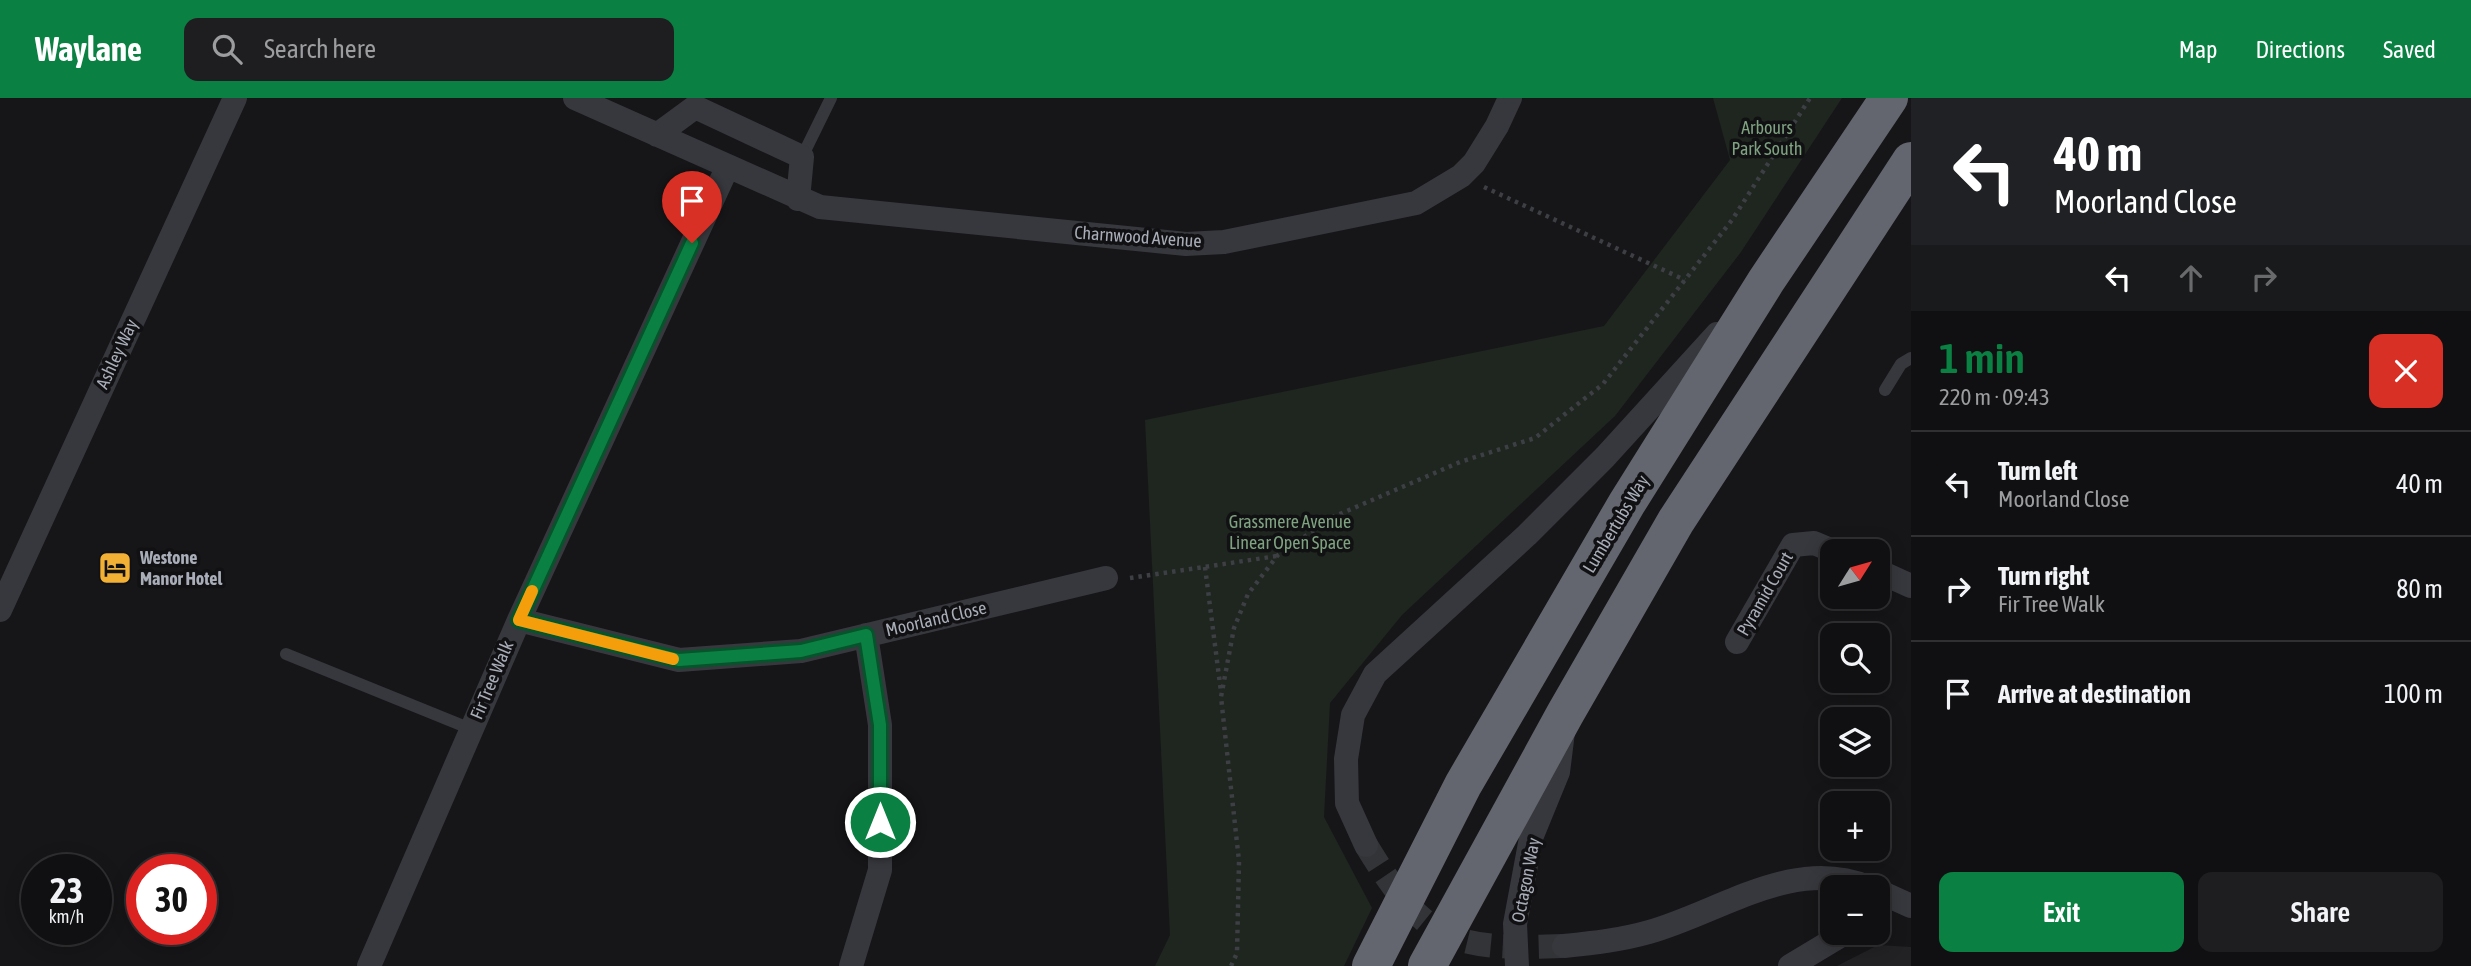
<!DOCTYPE html>
<meta charset="utf-8">
<style>
:root{--surface:#101012;--page:#1e1e20;--text:#f1f3f6;--muted:#9c9d9f;--line:#303032;--accent:#0b8043}
body{margin:0;font-family:"Asap Condensed",sans-serif;background:var(--page);color:var(--text);height:100vh;display:flex;flex-direction:column;font-size:26px;white-space:nowrap}
*{box-sizing:border-box;margin:0}
p{font-size:23px;color:var(--muted)}
.icon{flex:none;width:38px;height:38px;fill:none;stroke:currentColor;stroke-width:2;stroke-linecap:round;stroke-linejoin:round}
.map{position:relative;flex:1;overflow:hidden}
.drawer{display:flex;flex-direction:column;background:var(--surface);width:560px}
.drawer>*{flex:none}
.banner{background:#202124;color:#fff;overflow:hidden}
.needle{width:46px;rotate:53deg}
.fabs{position:absolute;left:1820px;top:441px;display:grid;gap:14px}
.fabs a{display:grid;place-items:center;width:70px;height:70px;border-radius:14px;background:var(--surface);box-shadow:0 4px 18px #0003,0 0 0 2px var(--line);font-size:35px}
.speed{position:absolute;left:21px;top:756px;display:flex;gap:14px;font-size:35px;font-weight:700;text-align:center}
.speed>*{display:grid;place-content:center;width:91px;height:91px;border-radius:50%;background:var(--surface);box-shadow:0 4px 18px #0003,0 0 0 2px var(--line);line-height:1}
.speed small{font-size:18px;font-weight:400}
.speed .limit{border:10px solid #d22;background:#fff;color:#111}
.pin{position:absolute;display:grid;place-items:center;width:60px;height:60px;color:#fff;margin:-72px -30px;border-radius:50% 50% 50% 0;rotate:-45deg;box-shadow:0 0 7px #0007}
.pin .icon{rotate:45deg}
.me{position:absolute;width:77px;margin:-38px;rotate:0deg;stroke-linejoin:round;filter:drop-shadow(0 0 5px #0008)}
.turn{display:flex;align-items:center;gap:24px;height:147px;padding:0 28px;font-size:32px}
.turn .icon{width:91px;height:91px;stroke-width:2.5}
.turn b{display:block;font-size:49px;line-height:60px}
.lanes{display:flex;align-items:center;height:66px;padding:0 28px;background:#0003;justify-content:center;gap:35px;direction:ltr}
.lanes .off{opacity:.35}
.round{display:grid;place-items:center;flex:none;width:74px;height:74px;border-radius:14px;background:var(--page)}
.summary{display:flex;align-items:center;justify-content:space-between;height:119px;padding:0 28px}
h1{font-size:42px;font-weight:600;line-height:52px;color:var(--accent)}
.primary-button{display:flex;gap:14px;margin-top:auto;padding:14px 28px}
.primary-button a{flex:1;height:80px;border-radius:14px;background:var(--accent);color:#fff;font-size:28px;font-weight:600;line-height:80px;text-align:center}
.primary-button a+a{background:var(--page);color:var(--text)}
ul{padding:0;list-style:none}
li{display:flex;align-items:center;gap:21px;height:105px;padding:0 28px;border-top:2px solid var(--line)}
li div{flex:1}
li b{display:block;font-size:26px}
li em{font-style:normal}
header{display:flex;align-items:center;gap:42px;box-sizing:border-box;height:98px;padding:0 35px;background:var(--accent);color:#fff}
header strong{font-size:33px}
nav{display:flex;gap:38px;margin-inline-start:auto;font-size:24px}
.search{width:490px;height:63px;background:var(--page);display:flex;align-items:center;gap:18px;box-sizing:border-box;padding:0 24px;border-radius:14px;color:var(--muted);font-size:26px}
main{display:flex;flex:1;min-height:0}
.map>svg:first-child{display:block}
.built{fill:#222225}
.green{fill:#1e261f}
.lines{fill:none;stroke-linecap:round;stroke-linejoin:round}
.street-tunnel{stroke:#333438;stroke-width:24;stroke-dasharray:24 12;stroke-linecap:butt}
.path{stroke:#3d3f44;stroke-width:4.5;stroke-dasharray:3.5 5;stroke-linecap:butt}
.lane{stroke:#37383d;stroke-width:12}
.street{stroke:#37383d;stroke-width:24}
.highway{stroke:#63666e;stroke-width:38}
.route-casing{stroke:#07532c;stroke-width:18}
.route{stroke:#0b8043;stroke-width:12}
.slow{stroke:#f59e0b;stroke-width:12}
.labels{text-anchor:middle;stroke-width:7;stroke-linejoin:round;paint-order:stroke}
.park-label{font-size:18px;fill:#7fa381;stroke:#111113}
.street-label{font-size:18px;fill:#a8adb8;stroke:#111113}
.poi-label{font-size:18px;font-weight:bold;fill:#a8adb8;stroke:#111113;text-anchor:start}
</style>
<header>
<strong>Waylane</strong>
<div class="search"><svg class="icon" aria-label="search" viewBox="0 0 24 24"><circle cx="10" cy="10" r="6"/><path d="M15 15l6 6"/></svg>Search here</div>
<nav><a>Map</a><a>Directions</a><a>Saved</a></nav>
</header>
<main>
<div class="map">
<svg width="1911" height="868" viewBox="0 0 1911 868">
<rect width="100%" height="100%" fill="#161618"/>
<!-- built -->
<path class="built" d="M1878,847L1911,849V868H1837Z"/>
<!-- green -->
<path class="green" d="M1713,0H1842L1741,154L1615,318L1402,517L1330,605L1324,719L1372,810L1344,868H1155L1170,837L1145,322L1604,228L1730,62Z"/>
<g class="lines">
<!-- street-tunnel -->
<path class="street-tunnel" d="M1366,747C1426,846 1453,852 1564,848"/>
<!-- path -->
<path class="path" d="M1484,89L1685,182
M1205,469L1221,594
M1130,480L1277,458
M1231,868L1237,855L1239,763L1221,599L1234,530L1248,496L1278,457L1333,419L1460,364L1535,340L1603,286L1732,122L1810,0"/>
<!-- lane -->
<path class="lane" d="M802,59L831,0
M1885,292L1901,266L1911,260
M286,556L471,631"/>
<!-- street -->
<path class="street" d="M575,0L820,109L1186,146L1224,144L1416,105L1461,78L1474,65L1497,28L1510,0
M657,37L695,9L802,59L798,101
M1878,473L1911,488
M0,512L235,0
M519,522L679,562L801,553L1106,480
M1737,544L1793,447L1814,445L1833,453
M1366,747L1347,705L1346,661L1353,617L1375,576L1527,437L1605,359L1717,236
M1878,793L1911,808
M1564,848C1593,845 1621,842 1649,834C1720,814 1794,758 1868,789
M369,868L519,522L727,70
M851,868L880,772V627L866,537
M1517,868L1515,826L1531,740L1558,674L1563,634
M1790,868L1845,835"/>
<!-- highway -->
<path class="highway" d="M1371,868L1463,687L1627,405L1766,183L1889,0
M1427,868L1565,616L1676,423L1911,63"/>
</g>
<g class="lines">
<defs>
<path id="route" d="M692,145L519,522L679,562L801,553L866,537L880,627V724"/>
</defs>
<!-- route casing -->
<use href="#route" class="route-casing"/>
<!-- route -->
<use href="#route" class="route"/>
<!-- slow -->
<path class="slow" d="M532,493L519,522L673,561"/>
</g>
<!-- icons -->
<defs>
<symbol id="hotel-square" viewBox="-11 -11 22 22"><rect x="-9" y="-9" width="18" height="18" rx="4" fill="#f2b134" stroke="#111113"/><path d="M-6-4.5h1.5V1H6V5H4.5V3h-9V5H-6ZM-4 0a1.8 1.8 0 1 1 3.6 0ZM.5 0V-2.5h3Q6-2.5 6 0Z" fill="#111"/></symbol>
</defs>
<g fill-rule="evenodd">
<use href="#hotel-square" x="96" y="451" width="38" height="38"/>
</g>
<g class="labels">
<!-- park labels -->
<g class="park-label">
<text x="1767" y="36">Arbours<tspan x="1767" dy="21">Park South</tspan></text>
<text x="1290" y="430">Grassmere Avenue<tspan x="1290" dy="21">Linear Open Space</tspan></text>
</g>
<!-- street labels -->
<g class="street-label">
<text transform="translate(1138 139) rotate(4)" y="6">Charnwood Avenue</text>
<text transform="translate(117 256) rotate(-65)" y="6">Ashley Way</text>
<text transform="translate(1616 426) rotate(-59)" y="6">Lumbertubs Way</text>
<text transform="translate(1765 496) rotate(-60)" y="6">Pyramid Court</text>
<text transform="translate(936 521) rotate(-13)" y="6">Moorland Close</text>
<text transform="translate(492 582) rotate(-67)" y="6">Fir Tree Walk</text>
<text transform="translate(1526 782) rotate(-79)" y="6">Octagon Way</text>
</g>
<!-- poi labels -->
<g class="poi-label">
<text x="140" y="466">Westone<tspan x="140" dy="21">Manor Hotel</tspan></text>
</g>
</g>
</svg>
<div class="fabs">
<a><svg class="needle" viewBox="-14 -14 28 28"><path d="M0-13l5 13h-10z" fill="#e53935"/><path d="M0 13l5-13h-10z" fill="#9c9d9f"/></svg></a>
<a><svg class="icon" aria-label="search" viewBox="0 0 24 24"><circle cx="10" cy="10" r="6"/><path d="M15 15l6 6"/></svg></a>
<a><svg class="icon" aria-label="layers" viewBox="0 0 24 24"><path d="M12 4l9 5-9 5-9-5zM3 14l9 5 9-5"/></svg></a>
<a>+</a>
<a>−</a>
</div>
<div class="speed"><div>23<small>km/h</small></div><div class="limit">30</div></div>
<div class="pin" style="left:692px;top:145px;background:#d93025"><svg class="icon" aria-label="arrive" viewBox="0 0 24 24"><path d="M6 21V4h12l-3 4 3 4H6"/></svg></div>
<svg class="me" style="left:880px;top:724px" viewBox="-20 -20 40 40"><circle r="17" fill="#0b8043" stroke="#fff" stroke-width="3"/><path d="M0-11L8 9 0 5-8 9z" fill="#fff"/></svg>
</div>
<section class="drawer">
<div class="banner">
<div class="turn"><svg class="icon" aria-label="left" viewBox="0 0 24 24"><path d="M17 20v-9H6M10 6l-5 5 5 5"/></svg><div><b>40 m</b>Moorland Close</div></div>
<div class="lanes"><svg class="icon" aria-label="left" viewBox="0 0 24 24"><path d="M17 20v-9H6M10 6l-5 5 5 5"/></svg><svg class="icon off" aria-label="ahead" viewBox="0 0 24 24"><path d="M12 20V5M6 11l6-6 6 6"/></svg><svg class="icon off" aria-label="right" viewBox="0 0 24 24"><path d="M7 20v-9h11M14 6l5 5-5 5"/></svg></div>
</div>
<div class="summary"><div><h1>1 min</h1><p>220 m · 09:43</p></div><a class="round" style="background:#d93025;color:#fff"><svg class="icon" aria-label="close" viewBox="0 0 24 24"><path d="M6 6l12 12M18 6L6 18"/></svg></a></div>
<ul>
<li><svg class="icon" aria-label="left" viewBox="0 0 24 24"><path d="M17 20v-9H6M10 6l-5 5 5 5"/></svg><div><b>Turn left</b><p>Moorland Close</p></div><em>40 m</em></li>
<li><svg class="icon" aria-label="right" viewBox="0 0 24 24"><path d="M7 20v-9h11M14 6l5 5-5 5"/></svg><div><b>Turn right</b><p>Fir Tree Walk</p></div><em>80 m</em></li>
<li><svg class="icon" aria-label="arrive" viewBox="0 0 24 24"><path d="M6 21V4h12l-3 4 3 4H6"/></svg><div><b>Arrive at destination</b></div><em>100 m</em></li>
</ul>
<div class="primary-button"><a>Exit</a><a>Share</a></div>
</section>
</main>
